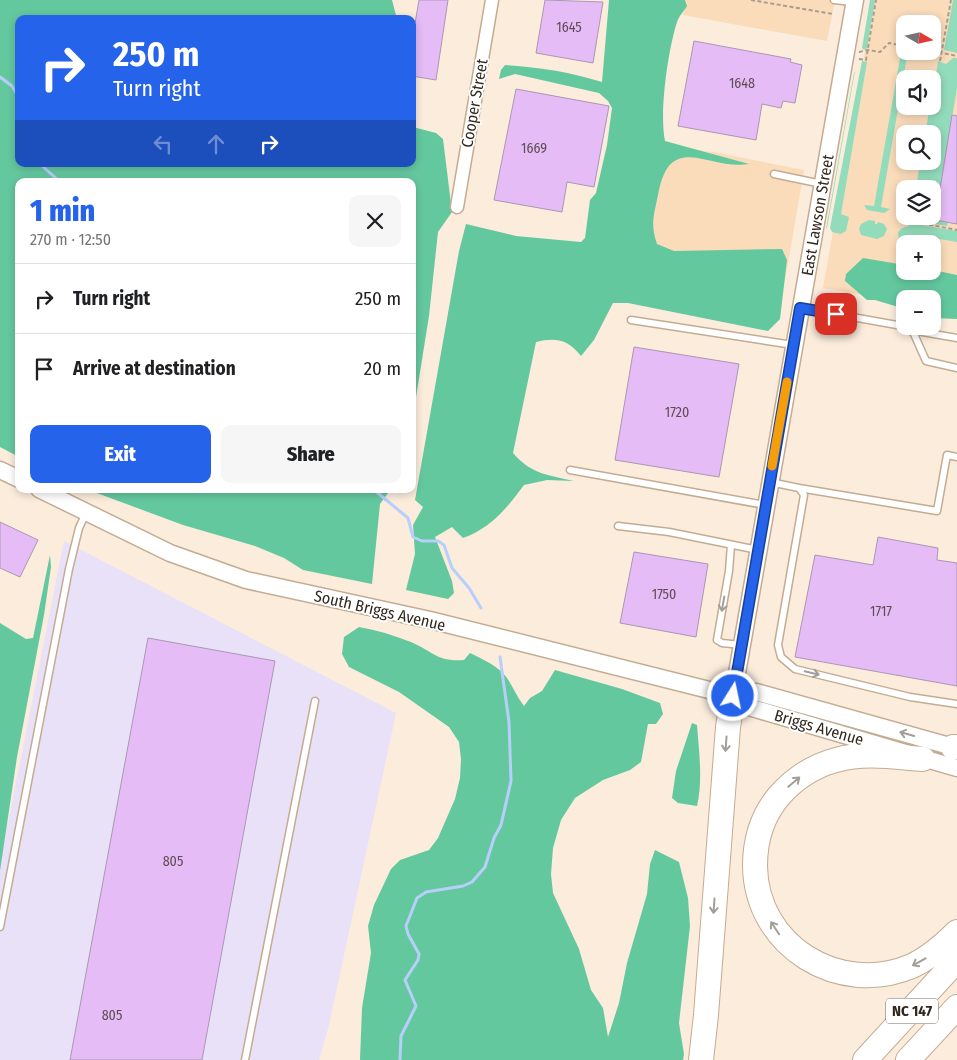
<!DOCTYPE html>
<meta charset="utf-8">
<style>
:root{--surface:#fff;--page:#f6f6f6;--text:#202124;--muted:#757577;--line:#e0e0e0;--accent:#2563eb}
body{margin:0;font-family:"Fira Sans Condensed",sans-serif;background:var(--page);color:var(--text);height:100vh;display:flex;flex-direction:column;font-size:19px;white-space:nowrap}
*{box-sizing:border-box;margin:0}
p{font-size:16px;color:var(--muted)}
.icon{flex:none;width:28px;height:28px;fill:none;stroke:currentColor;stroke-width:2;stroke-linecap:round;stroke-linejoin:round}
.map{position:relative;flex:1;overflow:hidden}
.drawer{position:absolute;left:15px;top:178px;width:401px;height:315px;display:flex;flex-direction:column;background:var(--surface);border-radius:10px;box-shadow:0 2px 8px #0003}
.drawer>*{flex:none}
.hud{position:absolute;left:15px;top:15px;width:401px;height:152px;border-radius:10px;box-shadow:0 2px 8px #0003;background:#2563eb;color:#fff;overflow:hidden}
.needle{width:32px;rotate:99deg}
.fabs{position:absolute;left:896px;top:15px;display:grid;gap:10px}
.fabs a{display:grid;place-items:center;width:45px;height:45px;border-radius:10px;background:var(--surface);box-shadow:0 2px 8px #0003;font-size:25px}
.pin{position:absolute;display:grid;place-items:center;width:42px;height:42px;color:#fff;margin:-21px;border-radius:10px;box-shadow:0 2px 8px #0006}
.me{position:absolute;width:55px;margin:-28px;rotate:10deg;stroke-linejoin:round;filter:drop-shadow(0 0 4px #0008)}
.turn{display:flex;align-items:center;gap:18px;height:105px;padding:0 15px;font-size:22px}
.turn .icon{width:65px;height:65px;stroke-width:2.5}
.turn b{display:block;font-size:35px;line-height:42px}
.lanes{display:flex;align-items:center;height:48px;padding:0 15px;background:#0003;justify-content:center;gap:25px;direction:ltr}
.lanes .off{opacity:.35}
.round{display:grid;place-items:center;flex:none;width:52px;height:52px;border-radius:10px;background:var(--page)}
.overview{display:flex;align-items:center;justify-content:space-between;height:85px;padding:0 15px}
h1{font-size:30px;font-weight:800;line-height:38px;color:var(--accent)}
.action{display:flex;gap:10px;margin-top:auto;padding:10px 15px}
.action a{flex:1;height:58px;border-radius:10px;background:var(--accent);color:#fff;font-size:20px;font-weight:800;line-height:58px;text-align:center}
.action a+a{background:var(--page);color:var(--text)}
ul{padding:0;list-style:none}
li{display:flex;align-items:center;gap:15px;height:70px;padding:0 15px;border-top:1px solid var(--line)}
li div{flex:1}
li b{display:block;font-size:19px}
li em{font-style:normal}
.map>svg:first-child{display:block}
.built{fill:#fadcbb;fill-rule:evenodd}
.industrial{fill:#e8e1f7}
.green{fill:#93dcbb}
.forest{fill:#64c89f}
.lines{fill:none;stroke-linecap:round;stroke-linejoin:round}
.stream{stroke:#b8cefb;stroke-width:3}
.building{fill:#e5bcf6;stroke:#aa97b3}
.service-casing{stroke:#c3ac92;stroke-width:9}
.minor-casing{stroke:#c3ac92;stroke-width:15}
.tertiary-casing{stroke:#c3ac92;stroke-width:19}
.motorway-casing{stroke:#c3ac92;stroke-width:26}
.path{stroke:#a99d8f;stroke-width:2;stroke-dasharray:4 2.5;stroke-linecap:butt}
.service{stroke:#fff;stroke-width:6}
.minor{stroke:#fff;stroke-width:12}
.tertiary{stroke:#fff;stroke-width:16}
.motorway{stroke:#fff;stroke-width:24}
.oneway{stroke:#a29e9a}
.route-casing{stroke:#184099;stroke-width:12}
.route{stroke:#2563eb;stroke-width:9}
.slow{stroke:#f59e0b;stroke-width:9}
.labels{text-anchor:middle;stroke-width:4;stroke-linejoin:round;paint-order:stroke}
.number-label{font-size:14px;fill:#5e4d54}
.shield{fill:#fff;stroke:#6f6862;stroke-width:1}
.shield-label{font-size:15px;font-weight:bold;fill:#31281e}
.street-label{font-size:16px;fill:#31281e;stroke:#fff}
</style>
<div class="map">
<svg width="957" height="1060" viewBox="0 0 957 1060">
<rect width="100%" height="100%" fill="#fbecdc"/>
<!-- built -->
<path class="built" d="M686,0H835L827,41L683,15Z
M874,0H957V312L932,299H905V302L823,288ZM905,24H932V51H905ZM905,79H932V106H905ZM905,134H932V161H905ZM905,189H932V216H905ZM905,244H932V271H905Z
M660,146L713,152L804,170L785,281L640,255Z"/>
<!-- industrial -->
<path class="industrial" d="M64,541L396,713L329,1025L319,1060H0V863Z"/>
<!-- green -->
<path class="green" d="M870,0H875L867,48L864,50L862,48Z
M953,0H957V53L944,50Z
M902,47L908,51L881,207L890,209L884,213L867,210L864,205L874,206Z
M953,58H957V88L935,220L948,222L947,226L910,220L911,216H932V189H916L920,161H932V134H925L930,106H932L938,61L946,64Z
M862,61L867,62L841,214L849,217L846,231L841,234L832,232L830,228Z
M855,71L827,228L826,229L854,73Z
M869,220L875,221V224H877L878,222L884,224L887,229L884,236L877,239L861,235L859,229L861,224Z
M909,223L957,231V242L917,235L914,243L904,245L899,241L898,232L902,228L909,226Z"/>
<!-- forest -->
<path class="forest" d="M0,0H392L397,19H19V164H412L413,127L436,133L443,139L452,212L438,232L429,316L413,416L412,181H19V457L0,447Z
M609,0H685L687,6C684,11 679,16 677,22C668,50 659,113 665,141L749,164C708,171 670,129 658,195C654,215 650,224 657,244L674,251L782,249L787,260L780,319L768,331L628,303H613L594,340L581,356C568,340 557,337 536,342L513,453C531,474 548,475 574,481L547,480L524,485C507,508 491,528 463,538L452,527L435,537L452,581L454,593L448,599L406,590L415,554L413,525L423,507L415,500L459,251L466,224L516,236L581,242L585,238L590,200L596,193L607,145L612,108L608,101L599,93L515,74L499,79L501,70L505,65C538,67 571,72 602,82Z
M863,258L905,265V271L933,270L957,275V319L933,318L932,299H905V309L875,300H867L845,281L846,274Z
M86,489H391L380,504L372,584L303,570L284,558L255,546L183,525Z
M50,555L51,567L44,615L17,757L0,871V623L26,639L33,638Z
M359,627C377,630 393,635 411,642C434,652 437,662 464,660L470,653C482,659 499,666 507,678C513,687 517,697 524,706L530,698L542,691L555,670L622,689L660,703L663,714L656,724H648L641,762L630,770L603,780L575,798L561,820L553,848L551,874L553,893L579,949L591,990L603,1008L608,1037L619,1003L627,963L647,894L650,864L655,850L679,862L688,898L690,926L679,1023L684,1054L683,1060H360L362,1008L371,953L368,926L374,905L391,869L400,860L429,850L438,838L455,799L460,778L461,759L459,742L449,727L399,692L349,667L342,654L344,637Z
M692,723L697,725C699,752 703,780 697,806L678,803L672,798L676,771Z"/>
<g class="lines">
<!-- stream -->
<path class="stream" d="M0,77L12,86L19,98
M40,164L59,181
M373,489L408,518L413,537L422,541H438L444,545L452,568L469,588L481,608
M400,1060L401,1036L416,1006L405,980L418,960L419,954L408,934L406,926L417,898L426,892L463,886L472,882L485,867L494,838L501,825L511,781L509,722L500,657"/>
</g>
<!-- building -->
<path class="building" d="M419,0H448L436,80L412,76V41Z
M545,0L603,2L593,63L536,53Z
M694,41L791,59L790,62L802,65L795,103L783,101L781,108L762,104L756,140L678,126Z
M516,89L609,106L594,187L567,182L562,212L494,200Z
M952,115L957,116V224L935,220Z
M634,347L739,364L719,477L615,460Z
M0,522L38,540L20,577L0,568Z
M878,537L938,548L937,560L957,563V686L795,657L815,555L873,565Z
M634,552L708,564L696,637L620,623Z
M148,638L275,661L202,1060H70Z"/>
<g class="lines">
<defs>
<path id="service" d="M834,0L853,2
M774,174L822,184
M802,308L908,327L914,334L926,361L957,368
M631,320L793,345
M911,330L957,338
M570,470L765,505
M770,482L799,488L804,495L778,645L781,657L795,669L910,697L957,704
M799,488L937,511L947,455L957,457
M618,526L669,532L758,550
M731,545L729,571L717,640L722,643L741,645
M0,927L69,569L79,528L86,513
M245,1060L315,701"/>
<path id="minor" d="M457,207L492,0"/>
<path id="tertiary" d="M0,470L19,479
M39,489L170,553L246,580L430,620L733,696L752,708L957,768
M733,696L855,0
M733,696L756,692L957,748"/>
<path id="motorway" d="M953,747H957
M923,759C895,757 864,752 836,760C813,766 795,778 779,796C762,816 755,840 755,866C756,946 839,997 912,966C929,958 944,945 957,932
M701,1060L706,1015L728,727L733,696
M865,1060L957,960
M908,1060L957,1007"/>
</defs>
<!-- service casing -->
<use href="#service" class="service-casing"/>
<!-- minor casing -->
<use href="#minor" class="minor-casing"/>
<!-- tertiary casing -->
<use href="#tertiary" class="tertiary-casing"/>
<!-- motorway casing -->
<use href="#motorway" class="motorway-casing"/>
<!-- path -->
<path class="path" d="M751,0L833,14
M932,51L957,56
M859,52L868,50L880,52L889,43L905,46
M859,59L866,60L876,0
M940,61L951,0
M910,221L957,230"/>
<!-- service -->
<use href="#service" class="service"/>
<!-- minor -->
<use href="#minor" class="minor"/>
<!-- tertiary -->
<use href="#tertiary" class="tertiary"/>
<!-- motorway -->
<use href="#motorway" class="motorway"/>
</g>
<!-- one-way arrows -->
<defs><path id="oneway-shaft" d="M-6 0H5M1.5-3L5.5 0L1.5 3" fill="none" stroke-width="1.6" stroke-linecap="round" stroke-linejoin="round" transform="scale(1.25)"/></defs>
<g class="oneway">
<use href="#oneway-shaft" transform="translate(723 604) rotate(100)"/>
<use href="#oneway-shaft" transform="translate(812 673) rotate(13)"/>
<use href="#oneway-shaft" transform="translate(907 734) rotate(-164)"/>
<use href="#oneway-shaft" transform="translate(726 744) rotate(94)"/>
<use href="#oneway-shaft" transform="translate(794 782) rotate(-40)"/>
<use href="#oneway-shaft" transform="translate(714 906) rotate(94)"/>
<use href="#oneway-shaft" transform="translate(775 928) rotate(-123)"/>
<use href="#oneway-shaft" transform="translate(919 962) rotate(151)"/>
</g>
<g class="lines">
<defs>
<path id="route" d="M733,696L800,308L836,314"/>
</defs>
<!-- route casing -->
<use href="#route" class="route-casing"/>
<!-- route -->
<use href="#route" class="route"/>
<!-- slow -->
<path class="slow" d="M772,466L787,382"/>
</g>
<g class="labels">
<!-- number labels -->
<g class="number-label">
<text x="569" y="32">1645</text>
<text x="742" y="88">1648</text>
<text x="534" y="153">1669</text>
<text x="677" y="417">1720</text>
<text x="664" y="599">1750</text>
<text x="881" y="616">1717</text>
<text x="173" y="866">805</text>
<text x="112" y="1020">805</text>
</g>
<!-- shield labels -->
<rect class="shield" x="886" y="998.5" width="52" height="25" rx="4"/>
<g class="shield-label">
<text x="912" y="1016">NC 147</text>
</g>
<!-- street labels -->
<g class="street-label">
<text transform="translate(474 103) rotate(-80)" y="6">Cooper Street</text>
<text transform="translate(817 215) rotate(-80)" y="6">East Lawson Street</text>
<text transform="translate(380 610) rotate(13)" y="6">South Briggs Avenue</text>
<text transform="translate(819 727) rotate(16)" y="6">Briggs Avenue</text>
</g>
</g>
</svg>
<div class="fabs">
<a><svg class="needle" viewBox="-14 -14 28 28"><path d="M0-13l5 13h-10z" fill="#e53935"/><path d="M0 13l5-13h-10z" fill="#757577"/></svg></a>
<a><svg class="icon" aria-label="sound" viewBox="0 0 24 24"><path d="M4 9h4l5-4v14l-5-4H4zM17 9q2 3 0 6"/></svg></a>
<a><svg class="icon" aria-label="search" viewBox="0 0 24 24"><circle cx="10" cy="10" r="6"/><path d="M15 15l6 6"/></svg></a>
<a><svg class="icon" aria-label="layers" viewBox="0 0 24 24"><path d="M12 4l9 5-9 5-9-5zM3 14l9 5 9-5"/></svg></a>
<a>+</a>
<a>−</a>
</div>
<div class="pin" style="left:836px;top:314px;background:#d93025"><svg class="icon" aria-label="arrive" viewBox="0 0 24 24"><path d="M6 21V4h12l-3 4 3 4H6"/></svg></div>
<svg class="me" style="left:733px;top:696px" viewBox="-20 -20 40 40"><circle r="17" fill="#2563eb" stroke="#fff" stroke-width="3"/><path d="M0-11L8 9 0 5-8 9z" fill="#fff"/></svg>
<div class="hud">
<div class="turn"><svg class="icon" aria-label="right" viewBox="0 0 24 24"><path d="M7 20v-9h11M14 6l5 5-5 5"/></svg><div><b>250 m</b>Turn right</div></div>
<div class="lanes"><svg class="icon off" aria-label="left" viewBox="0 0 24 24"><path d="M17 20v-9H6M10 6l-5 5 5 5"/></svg><svg class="icon off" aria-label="ahead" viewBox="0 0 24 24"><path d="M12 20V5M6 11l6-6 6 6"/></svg><svg class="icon" aria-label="right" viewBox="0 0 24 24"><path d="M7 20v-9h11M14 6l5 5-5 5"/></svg></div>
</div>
<section class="drawer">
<div class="overview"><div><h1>1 min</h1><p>270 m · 12:50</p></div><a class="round"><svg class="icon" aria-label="close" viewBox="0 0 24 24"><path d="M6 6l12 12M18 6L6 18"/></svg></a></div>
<ul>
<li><svg class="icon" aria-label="right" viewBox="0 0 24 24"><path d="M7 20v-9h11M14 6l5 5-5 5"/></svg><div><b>Turn right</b></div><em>250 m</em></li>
<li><svg class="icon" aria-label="arrive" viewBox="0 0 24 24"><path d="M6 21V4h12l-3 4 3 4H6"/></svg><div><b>Arrive at destination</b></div><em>20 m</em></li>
</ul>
<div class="action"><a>Exit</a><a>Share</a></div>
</section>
</div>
